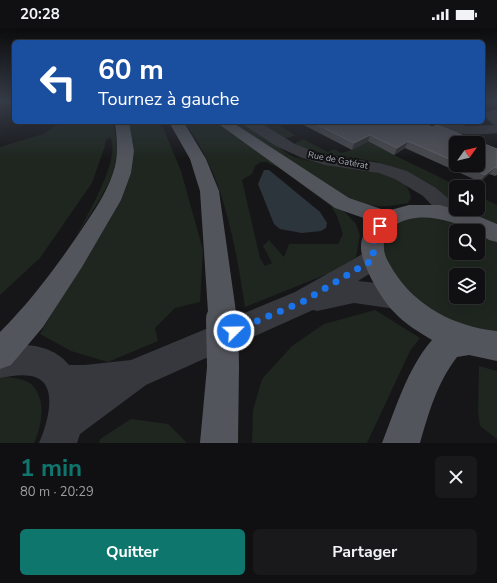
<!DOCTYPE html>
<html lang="fr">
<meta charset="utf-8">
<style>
:root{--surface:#101012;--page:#19191b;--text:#f1f3f6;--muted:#9c9d9f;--line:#303032;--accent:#0f766e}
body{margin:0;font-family:"Nunito Sans",sans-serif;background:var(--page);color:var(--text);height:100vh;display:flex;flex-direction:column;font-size:15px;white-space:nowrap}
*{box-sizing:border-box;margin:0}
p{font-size:13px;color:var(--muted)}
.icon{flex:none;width:22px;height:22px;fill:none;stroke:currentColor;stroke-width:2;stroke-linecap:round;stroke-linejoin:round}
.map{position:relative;height:415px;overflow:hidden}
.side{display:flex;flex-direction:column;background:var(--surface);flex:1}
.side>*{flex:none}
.hud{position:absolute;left:12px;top:12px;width:473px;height:84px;border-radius:6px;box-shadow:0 4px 16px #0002,0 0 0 1px var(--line);background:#1a4fa0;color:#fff;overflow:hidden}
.needle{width:26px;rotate:56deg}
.fabs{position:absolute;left:449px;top:108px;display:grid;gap:8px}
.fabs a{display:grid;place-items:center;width:36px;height:36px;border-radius:6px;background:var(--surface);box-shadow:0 4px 16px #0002,0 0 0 1px var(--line);font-size:20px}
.pin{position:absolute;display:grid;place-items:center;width:34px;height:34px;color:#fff;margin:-17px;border-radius:8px;box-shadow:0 2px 6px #0006}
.me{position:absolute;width:44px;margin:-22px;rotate:67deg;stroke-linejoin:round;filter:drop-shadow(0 0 3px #0008)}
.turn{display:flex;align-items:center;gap:14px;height:84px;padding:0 20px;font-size:18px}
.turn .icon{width:52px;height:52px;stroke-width:2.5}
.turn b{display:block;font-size:28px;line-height:34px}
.round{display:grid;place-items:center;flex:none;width:42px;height:42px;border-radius:6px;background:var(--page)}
.overview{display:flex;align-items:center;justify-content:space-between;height:68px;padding:0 20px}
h1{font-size:24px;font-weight:700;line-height:30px;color:var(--accent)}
.cta{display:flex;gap:8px;margin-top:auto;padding:8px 20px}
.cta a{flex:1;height:46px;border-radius:6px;background:var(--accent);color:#fff;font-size:16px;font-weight:700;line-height:46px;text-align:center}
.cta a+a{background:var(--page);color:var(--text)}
.status{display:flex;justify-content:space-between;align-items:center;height:28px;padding:0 20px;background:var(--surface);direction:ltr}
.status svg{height:11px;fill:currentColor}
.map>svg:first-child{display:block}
.green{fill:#1e261f;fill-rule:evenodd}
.water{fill:#2c353c}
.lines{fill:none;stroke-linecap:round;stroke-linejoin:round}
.minor{fill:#37383d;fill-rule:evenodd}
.major{fill:#53555c;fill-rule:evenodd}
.major-bridge-far1{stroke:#53555c;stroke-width:24}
.major-bridge{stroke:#53555c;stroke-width:32}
.wall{fill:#47494d;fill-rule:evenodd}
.shaded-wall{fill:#2f3033}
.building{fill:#525359;stroke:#5f6168}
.route{stroke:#1a73e8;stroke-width:7;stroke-dasharray:0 12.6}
.labels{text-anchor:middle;stroke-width:4;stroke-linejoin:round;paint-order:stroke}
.far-street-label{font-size:9px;fill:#a8adb8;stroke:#111113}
</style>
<div class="status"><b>20:28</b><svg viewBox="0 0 49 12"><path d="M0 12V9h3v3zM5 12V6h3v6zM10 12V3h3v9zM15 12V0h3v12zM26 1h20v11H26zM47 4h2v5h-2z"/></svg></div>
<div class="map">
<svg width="497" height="415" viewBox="0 0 497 415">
<rect width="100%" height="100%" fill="#161618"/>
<!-- green -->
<path class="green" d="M62,94H113C116,108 119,123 115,137C110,160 88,189 76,209C86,189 122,130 110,109L106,112L105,118L92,155L40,230L0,267V119L43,106Z
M125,94H157L164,102L181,143L203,222L200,274L175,280L155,300L158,313L108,334L71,323L40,306L70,253L106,197Z
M184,94H220L339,178L356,196L360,207L356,229L332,244L245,279C235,215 224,147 184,94ZM261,134H266L279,140L331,178L337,188L343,206L338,216H289L284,229L269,212L263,218L272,235L265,238L260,230L242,152L252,146L255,138Z
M232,94C236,94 241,93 245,95C261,102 274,118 290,127C299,132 315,133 325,136C348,141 408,139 411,170L408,175C383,180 370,179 347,172Z
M256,94H263L271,98L276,96L296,107L284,111Z
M374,94L423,103L394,127L460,159H456V181H478V168L497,177V196L457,183L396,141L378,134L321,125L295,117V115L303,111L328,124L334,121L341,125L352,122Z
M423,188C450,191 474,198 497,214V303L464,299L414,273L385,238L382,209L386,202L406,190ZM456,203H478V225H456ZM456,247H478V269H456Z
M375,282L420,310L410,323L367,415H252L253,382L262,351L292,318L324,296Z
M479,338L497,343V411L480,398L478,384Z
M7,349C15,350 24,351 31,356C47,370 42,398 34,415H0V350Z
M131,391L168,396L187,415H99L100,411Z"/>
<!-- water -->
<path class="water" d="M264,142H269L320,184L327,195L326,200L321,203L302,205L280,201L274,196L258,156Z"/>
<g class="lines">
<!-- minor -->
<path class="minor" d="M497,81V105C481,107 441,109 431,94H450L467,98L496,97L492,96L484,87L486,84Z
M242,94H259L295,116L321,126L380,135L407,143L436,160L456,177V181H459L463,187L460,192L453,194L446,192L423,168L395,151L379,145L325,137L302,130L276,118L244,97Z
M374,222L382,224L386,231L382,238L358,253L396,257L405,261L409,269L405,277L396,281L354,275L317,283L313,282L146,357L80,406L77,415H39C47,397 61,353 31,348C21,346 10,348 0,350V318C25,315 52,316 69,337H85L131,332L295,264L366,224Z"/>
<!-- major -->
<path class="major" d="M115,94H129L134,123L131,145L121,172L82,239L43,299L11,337L0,341V304C31,273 57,238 82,201C94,183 106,166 113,145C119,128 117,112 115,94Z
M169,94H183L186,98L206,131L219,163L236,284L232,293L222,297L212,293L208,284L200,163L190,131Z
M216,94H232L349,170L387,183L409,177H440L478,188L497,196V214L489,212L478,205V203H474C451,192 419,182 395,197C387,202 383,210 384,220C384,228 389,235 393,242C415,278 455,299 497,303V333L469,327L457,329C437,355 429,384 420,415H382C396,380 407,341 432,312C419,304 405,296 395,285C382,273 360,235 361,218C361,209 367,200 372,193L335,180Z
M223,323L234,328L239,339L238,415H200L207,339L212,328Z"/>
<!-- major-bridge-far1 -->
<path class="major-bridge-far1" d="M222,284V292"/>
<!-- major-bridge -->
<path class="major-bridge" d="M222,291L223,339"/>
</g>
<!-- wall -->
<path class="wall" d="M298,94H421L432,99L497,121V147L495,148L489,146L480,154L405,120L394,127L368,113L352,122ZM456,115L478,137H456Z"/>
<!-- shaded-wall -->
<path class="shaded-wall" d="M370,107L368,113L352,122L354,115Z
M408,113L405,120L394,127L397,120Z
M495,139L489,146L480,154L485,147Z"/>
<!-- building -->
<path class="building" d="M312,94H421L432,99L437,97L497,121V140L495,139L485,147L463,137H478V115H456V134L408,113L397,120L370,107L354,115Z"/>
<!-- sky -->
<linearGradient id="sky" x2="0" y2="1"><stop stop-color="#0c0c0d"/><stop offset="0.56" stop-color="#363c48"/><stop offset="1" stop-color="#363c48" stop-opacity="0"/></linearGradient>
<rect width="497" height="131" fill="url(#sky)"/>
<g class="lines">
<!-- route -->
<path class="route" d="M234,303L304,273L374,231C372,218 373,210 380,198"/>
</g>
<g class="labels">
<!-- far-street labels -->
<g class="far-street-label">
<text transform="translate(338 132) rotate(11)" y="3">Rue de Gatérat</text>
</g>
</g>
</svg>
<div class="fabs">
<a><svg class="needle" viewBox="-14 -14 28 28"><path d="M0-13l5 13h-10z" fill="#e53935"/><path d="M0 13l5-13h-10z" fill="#9c9d9f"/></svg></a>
<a><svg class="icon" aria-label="sound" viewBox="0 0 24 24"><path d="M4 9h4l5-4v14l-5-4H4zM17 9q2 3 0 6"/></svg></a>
<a><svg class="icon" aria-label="search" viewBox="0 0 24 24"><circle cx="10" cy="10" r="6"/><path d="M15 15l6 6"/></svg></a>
<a><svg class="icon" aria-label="layers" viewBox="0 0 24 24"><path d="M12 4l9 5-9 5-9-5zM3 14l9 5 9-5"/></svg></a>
</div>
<div class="pin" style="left:380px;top:198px;background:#d93025"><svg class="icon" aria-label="arrive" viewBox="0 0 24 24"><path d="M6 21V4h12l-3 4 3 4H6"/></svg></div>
<svg class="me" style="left:234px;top:303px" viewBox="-20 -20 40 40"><circle r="17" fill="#1a73e8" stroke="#fff" stroke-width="3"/><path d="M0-11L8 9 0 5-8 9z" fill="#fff"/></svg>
<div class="hud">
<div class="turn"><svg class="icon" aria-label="left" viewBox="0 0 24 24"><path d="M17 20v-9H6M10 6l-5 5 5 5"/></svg><div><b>60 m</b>Tournez à gauche</div></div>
</div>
</div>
<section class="side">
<div class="overview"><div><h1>1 min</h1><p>80 m · 20:29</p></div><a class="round"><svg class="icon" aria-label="close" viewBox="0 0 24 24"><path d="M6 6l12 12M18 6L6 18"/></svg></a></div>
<div class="cta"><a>Quitter</a><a>Partager</a></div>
</section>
